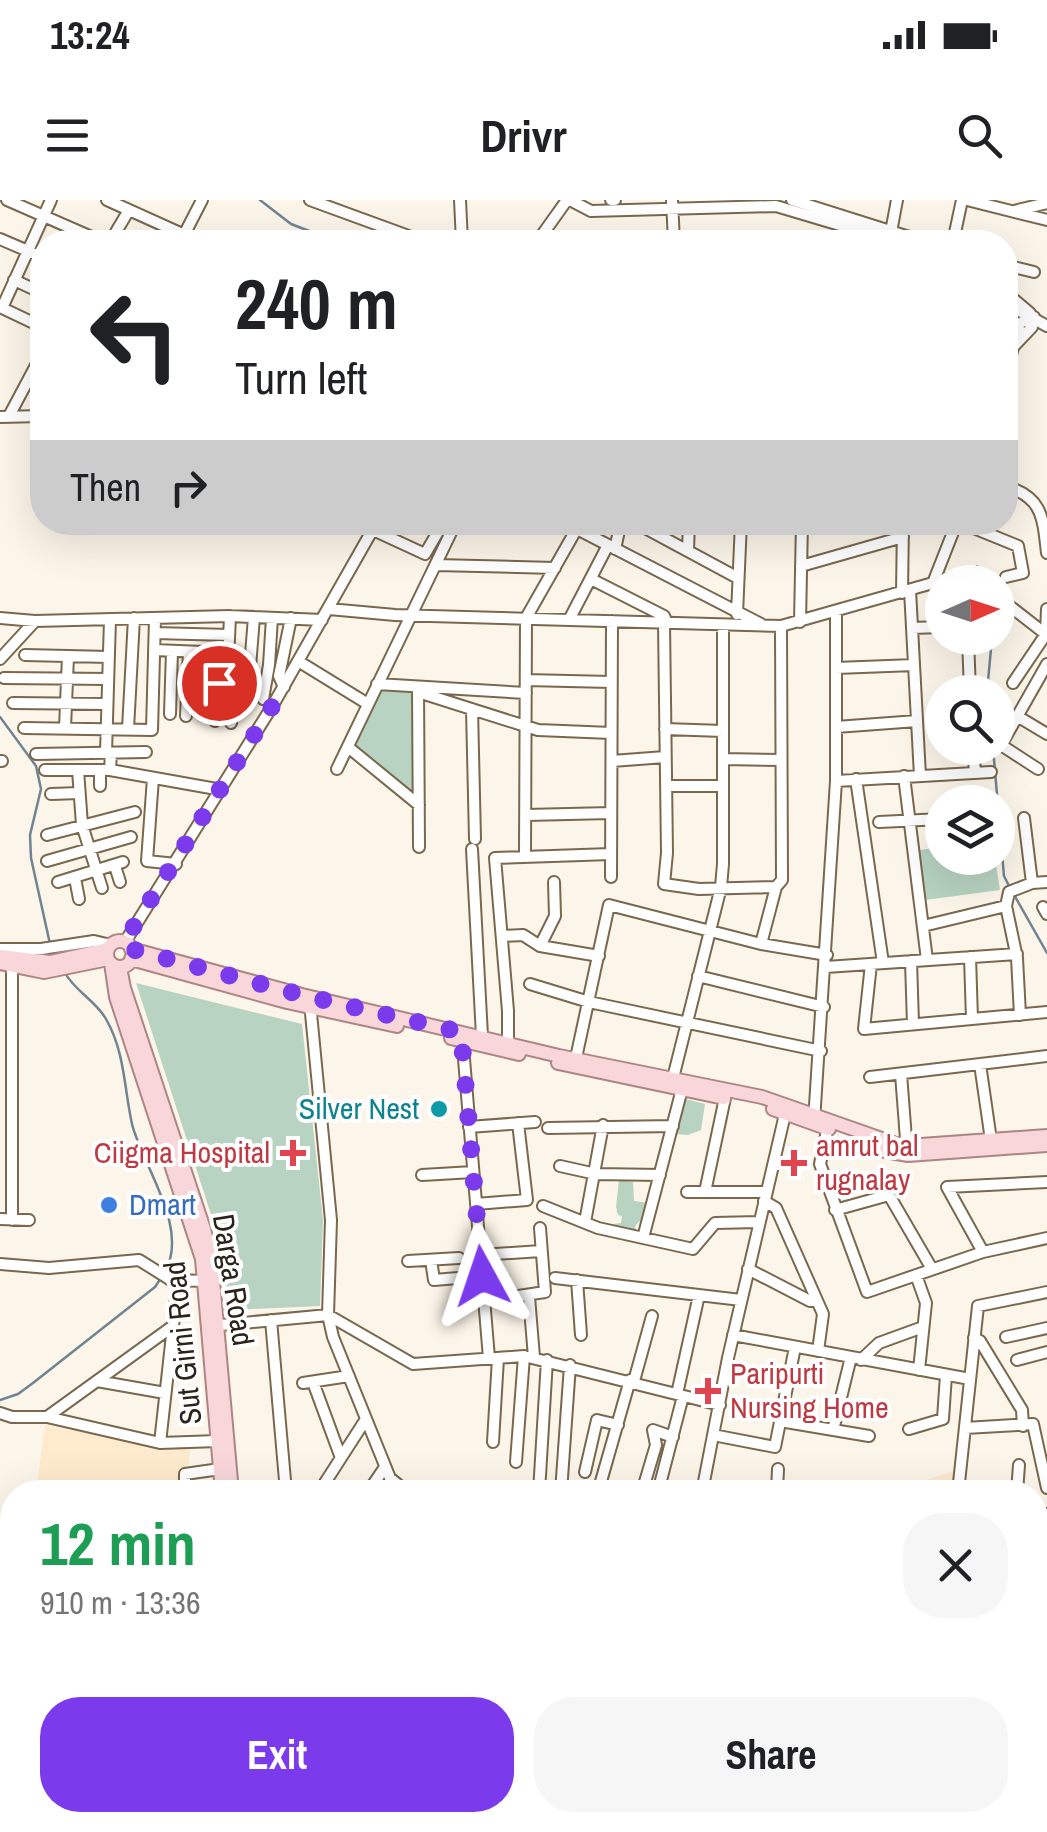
<!DOCTYPE html>
<meta charset="utf-8">
<style>
:root{--surface:#fff;--page:#f6f6f6;--text:#202124;--muted:#757577;--accent:#7c3aed}
body{margin:0;font-family:"Archivo Narrow",sans-serif;background:var(--page);color:var(--text);height:100vh;display:flex;flex-direction:column;font-size:38px;white-space:nowrap}
*{box-sizing:border-box;margin:0}
p{font-size:32px;color:var(--muted)}
.icon{flex:none;width:55px;height:55px;fill:none;stroke:currentColor;stroke-width:2;stroke-linecap:round;stroke-linejoin:round}
.map{position:relative;flex:1;overflow:hidden}
.details{position:absolute;left:0px;top:1280px;width:1048px;height:352px;display:flex;flex-direction:column;background:var(--surface);border-radius:40px 40px 0 0;box-shadow:0 10px 40px #0002}
.details>*{flex:none}
.banner{position:absolute;left:30px;top:30px;width:988px;height:305px;border-radius:40px;box-shadow:0 10px 40px #0002;background:#fff;color:var(--text);overflow:hidden}
.needle{width:65px;rotate:87deg}
.controls{position:absolute;left:925px;top:365px;display:grid;gap:20px}
.controls a{display:grid;place-items:center;width:90px;height:90px;border-radius:50%;background:var(--surface);box-shadow:0 10px 40px #0002;font-size:50px}
.pin{position:absolute;display:grid;place-items:center;width:85px;height:85px;color:#fff;margin:-42px;border:5px solid #fff;border-radius:50%;box-shadow:0 2px 10px #0007}
.me{position:absolute;width:110px;margin:-55px;rotate:355deg;stroke-linejoin:round;filter:drop-shadow(0 0 8px #0008)}
.turn{display:flex;align-items:center;gap:35px;height:210px;padding:0 40px;font-size:45px}
.turn .icon{width:130px;height:130px;stroke-width:2.5}
.turn b{display:block;font-size:70px;line-height:85px}
.then{display:flex;align-items:center;height:95px;padding:0 40px;background:#0003;gap:20px;font-size:38px}
.round{display:grid;place-items:center;flex:none;width:105px;height:105px;border-radius:40px;background:var(--page)}
.overview{display:flex;align-items:center;justify-content:space-between;height:170px;padding:0 40px}
h1{font-size:60px;font-weight:700;line-height:75px;color:#1e9e55}
.primary-button{display:flex;gap:20px;margin-top:auto;padding:20px 40px}
.primary-button a{flex:1;height:115px;border-radius:40px;background:var(--accent);color:#fff;font-size:40px;font-weight:700;line-height:115px;text-align:center}
.primary-button a+a{background:var(--page);color:var(--text)}
.status{display:flex;justify-content:space-between;align-items:center;height:70px;padding:0 50px;background:var(--surface);direction:ltr}
.status svg{height:28px;fill:currentColor}
header{display:flex;justify-content:space-between;align-items:center;height:130px;padding:0 40px;background:var(--surface);font-size:45px;font-weight:700}
.map>svg:first-child{display:block}
.built{fill:#feebce}
.green{fill:#b8d3c1}
.lines{fill:none;stroke-linecap:round;stroke-linejoin:round}
.stream{stroke:#718492;stroke-width:2.5}
.minor-casing{stroke:#79684e;stroke-width:14}
.major-casing{stroke:#ad8585;stroke-width:16}
.minor{stroke:#fff;stroke-width:10}
.major{stroke:#f8d6d9;stroke-width:12}
.route{stroke:#7c3aed;stroke-width:18;stroke-dasharray:0 32.4}
.culture-dot{fill:#0f9aa8;stroke:#fff;stroke-width:4}
.health-dot{fill:#e0444e;stroke:#fff;stroke-width:4}
.shop-dot{fill:#3f7fe0;stroke:#fff;stroke-width:4}
.labels{text-anchor:middle;stroke-width:8;stroke-linejoin:round;paint-order:stroke}
.culture-label{font-size:30px;fill:#0d838f;stroke:#fff;text-anchor:end}
.health-label{font-size:30px;fill:#be3a42;stroke:#fff;text-anchor:start}
.shop-label{font-size:30px;fill:#366cbe;stroke:#fff;text-anchor:start}
.street-label{font-size:30px;fill:#2a2318;stroke:#fff}
</style>
<div class="status"><b>13:24</b><svg viewBox="0 0 49 12"><path d="M0 12V9h3v3zM5 12V6h3v6zM10 12V3h3v9zM15 12V0h3v12zM26 1h20v11H26zM47 4h2v5h-2z"/></svg></div>
<header><svg class="icon" aria-label="menu" viewBox="0 0 24 24"><path d="M4 6h16M4 12h16M4 18h16"/></svg>Drivr<svg class="icon" aria-label="search" viewBox="0 0 24 24"><circle cx="10" cy="10" r="6"/><path d="M15 15l6 6"/></svg></header>
<div class="map">
<svg width="1047" height="1632" viewBox="0 0 1047 1632">
<rect width="100%" height="100%" fill="#fcf5e9"/>
<!-- built -->
<path class="built" d="M45,1225L150,1246L190,1248L187,1292H36Z
M954,1271L952,1292H890Z"/>
<!-- green -->
<path class="green" d="M382,488L413,491L415,597L355,547Z
M942,647V658H995L1000,690L925,700L919,650Z
M136,783L302,824L323,1020L320,1106L230,1110L218,1036Z
M682,898L705,904L701,930L688,935L675,934Z
M619,980L633,982L634,1001L649,1003L645,1016L635,1026L636,1031L614,1029V1024L621,1023L622,1016L618,1015L616,1007Z
M12,1572V1620H249L251,1632H0V1577Z"/>
<g class="lines">
<!-- stream -->
<path class="stream" d="M260,0L291,24L338,42
M977,366L989,382
M987,492L992,438
M0,517L36,566L41,589L30,635L31,658L50,744
M993,548L1004,676L1009,686
M1013,693L1047,753
M65,773C75,791 96,801 106,819C125,852 124,888 132,924C142,965 190,1028 165,1071
M0,1200L18,1194L33,1183L155,1087L161,1078"/>
<defs>
<path id="minor" d="M7,0L103,42
M107,0L200,42
M310,0L425,42
M460,0L462,42
M570,0L591,11L776,6L897,42
M611,0H615
M672,0L674,42
M792,0L925,42
M967,0L1047,20
M1014,11L1047,3
M891,32L897,0
M184,35L202,0
M0,39L42,57
M110,42L129,10
M537,42L567,0
M953,42L962,0
M1005,65L1034,72
M14,80L42,93
M1005,92L1030,113
M1005,103L1047,126
M42,127L2,108L51,0
M1014,146L1032,127L1034,117
M1005,176L1020,123L1034,117
M9,216L42,154
M0,217L42,216
M1005,286C1043,297 1043,318 1047,353
M540,322L581,331L761,424
M634,322L738,378
M959,322L1018,346L1023,373L1006,377
M373,330L425,354L439,330
M615,349L621,322
M688,351L689,322
M436,365L555,368
M801,366L903,337
M591,379L664,416L667,423
M933,383L957,322
M910,390L920,576
M902,393L903,322
M998,397L1047,435
M329,409L395,415L781,426L947,379L960,378L975,382
M737,414L741,322
M0,418L35,421L230,416L322,420
M569,420L608,345
M800,422L802,322
M664,423L667,653L664,684L699,689L776,687L782,680L781,426
M912,428L942,427
M155,433L229,435
M968,438L970,492
M154,450L228,453
M25,455L109,457
M0,459L35,421
M298,461L368,504
M836,468L914,465
M4,478L108,479
M526,480L611,482
M227,483L230,416
M1013,483L1046,434L1047,409
M377,484L526,493
M284,487L279,476L291,418
M418,487L419,647
M248,492L254,417
M418,492L538,530L611,533
M263,499L269,465L272,418
M13,503L107,504
M472,509L475,639
M170,514L172,451
M186,516L189,452
M1017,516L1047,534
M215,521L219,483H235L231,523
M836,527L917,521
M24,528L152,530L155,418
M65,528L68,456
M128,529L134,418
M665,529L723,531
M348,547L419,605
M973,548L975,572
M106,553L110,419
M36,554L146,552
M723,559L781,560
M0,561H2
M612,561L665,557
M337,569L456,322
M1038,569L1001,545L1047,464
M45,570H110L111,553
M78,570L82,625L102,688
M110,570L222,590
M100,571V586
M904,576L927,760
M153,578L147,661L176,664
M856,579L883,763
M836,581L991,572
M666,586H723
M51,594L79,593
M526,615L611,613
M1024,618L1032,683L1047,682
M879,622L942,619
M47,635L135,612
M472,649L482,836
M525,656L526,418L576,330
M47,661L131,637
M115,666L120,682
M611,677L612,421
M75,678L79,699
M58,682L123,662
M1006,706L1009,692L1032,683
M1043,707L1047,714
M923,726L1006,706L1017,758L1020,815
M502,736L523,735L540,746L599,756
M125,742L273,505L377,322
M761,744L776,687
M540,746L555,716L554,682
M0,749H41L94,741L111,745
M970,757L972,819
M911,761L913,824
M871,764L864,829L1047,812
M826,767L1017,754
M698,776L824,807
M530,784L589,802L821,851
M310,803L331,1020L328,1115L333,1137L390,1278L407,1292
M462,835L489,1158
M508,843V811L495,658L611,654
M576,858L609,705L761,744L827,755
M980,864L992,947
M901,874L907,952
M870,877L1047,856
M673,878L721,687L723,664V425
M814,921L836,581V413
M829,921L820,964L867,1092L983,1052L1047,1038
M469,927L535,922
M548,928L673,926
M560,966L596,974L660,975
M422,975L473,972
M687,992H766
M705,992L725,898
M764,1001L776,1008L823,1114L818,1151
M476,1004L527,1000L518,923
M543,1006L598,1028L693,1049L715,1023L759,1022
M835,1010L889,995L932,1069
M0,1019L29,1020
M12,1020V767
M585,1022L603,925
M643,1038L682,889
M983,1052L947,987L1047,982
M481,1055L541,1051
M431,1060L434,1080L482,1076
M408,1061L459,1058
M0,1064L49,1068L139,1060L171,1080L207,1081
M748,1069L810,1101H817
M916,1075L926,1103L919,1170
M555,1078L741,1100
M577,1080L581,1135
M529,1097L534,1157
M484,1101L545,1092L540,1028
M271,1120L286,1292
M210,1126L328,1115L413,1164L524,1156L720,1205
M733,1135L970,1179
M1006,1137L1047,1128
M974,1138L980,1141L1022,1210L1023,1226
M861,1160L879,1143L923,1127
M1017,1160L1047,1152
M97,1181L165,1193
M634,1181L652,1116
M313,1182L341,1258
M303,1183L349,1176
M677,1194L699,1095
M0,1213L12,1217H47L160,1243L218,1241
M47,1217L173,1126
M780,1221L869,1236
M965,1228L1033,1224L1047,1288
M909,1229L943,1219L946,1175
M833,1230L851,1157
M713,1235L775,1247L795,1147
M493,1242L498,1158
M160,1243L178,1081
M516,1262L524,1156
M585,1272L597,1220L618,1225
M185,1292V1274L220,1269
M319,1292L366,1219
M368,1292L385,1267
M539,1292L547,1160
M561,1292L570,1165
M598,1292L630,1180
M642,1292L656,1245L653,1230L673,1237
M658,1292L683,1196
M702,1292L728,1158L786,910
M777,1292L778,1269
M958,1292L978,1106L1047,1092
M1017,1292L1019,1265
M1035,1314H1047
M1035,1370L1047,1371
M1035,1430L1047,1431
M1035,1467L1047,1468
M0,1498L12,1497
M1035,1522L1047,1523
M1035,1604L1047,1609
M364,1620V1632
M602,1620L633,1632
M803,1620L830,1630
M964,1620L965,1632
M1011,1620L1012,1632
M378,1632L528,1620
M682,1632L689,1623L718,1632
M753,1632L757,1620"/>
<path id="major" d="M107 754a13 13 0 1 1 26 0a13 13 0 1 1-26 0Z
M131,749L302,795L559,856L762,897L896,944L907,946L1047,936
M0,756L50,762L108,749
M131,759L287,802L397,826
M0,763L44,772L108,759
M111,763L116,797L202,1059L222,1292
M120,767L124,788L204,1029L211,1058L232,1292
M451,838L519,854
M558,863L724,898
M773,909L829,929
M862,942L885,951L908,955L1047,945
M258,1620L261,1632
M269,1620L271,1632"/>
</defs>
<!-- minor casing -->
<use href="#minor" class="minor-casing"/>
<!-- major casing -->
<use href="#major" class="major-casing"/>
<!-- minor -->
<use href="#minor" class="minor"/>
<!-- major -->
<use href="#major" class="major"/>
</g>
<g class="lines">
<!-- route -->
<path class="route" d="M219,483H235V487L273,505L124,742L131,749L302,795L461,832L482,1076"/>
</g>
<!-- markers -->
<circle class="culture-dot" cx="439" cy="909" r="10"/>
<g class="health-dot">
<path d="M288 938h10v10h10v10h-10v10h-10v-10h-10v-10h10z"/>
<path d="M789 948h10v10h10v10h-10v10h-10v-10h-10v-10h10z"/>
<path d="M703 1176h10v10h10v10h-10v10h-10v-10h-10v-10h10z"/>
</g>
<circle class="shop-dot" cx="109" cy="1005" r="10"/>
<g class="labels">
<!-- culture labels -->
<g class="culture-label">
<text x="419" y="919">Silver Nest</text>
</g>
<!-- health labels -->
<g class="health-label">
<text x="816" y="956">amrut bal<tspan x="816" dy="34">rugnalay</tspan></text>
<text x="270" y="963" text-anchor="end">Ciigma Hospital</text>
<text x="730" y="1184">Paripurti<tspan x="730" dy="34">Nursing Home</tspan></text>
</g>
<!-- shop labels -->
<g class="shop-label">
<text x="129" y="1015">Dmart</text>
</g>
<!-- street labels -->
<g class="street-label">
<text transform="translate(233 1080) rotate(81)" y="10">Darga Road</text>
<text transform="translate(183 1143) rotate(-96)" y="10">Sut Girni Road</text>
</g>
</g>
</svg>
<div class="controls">
<a><svg class="needle" viewBox="-14 -14 28 28"><path d="M0-13l5 13h-10z" fill="#e53935"/><path d="M0 13l5-13h-10z" fill="#757577"/></svg></a>
<a><svg class="icon" aria-label="search" viewBox="0 0 24 24"><circle cx="10" cy="10" r="6"/><path d="M15 15l6 6"/></svg></a>
<a><svg class="icon" aria-label="layers" viewBox="0 0 24 24"><path d="M12 4l9 5-9 5-9-5zM3 14l9 5 9-5"/></svg></a>
</div>
<div class="pin" style="left:219px;top:483px;background:#d93025"><svg class="icon" aria-label="arrive" viewBox="0 0 24 24"><path d="M6 21V4h12l-3 4 3 4H6"/></svg></div>
<svg class="me" style="left:482px;top:1076px" viewBox="-20 -20 40 40"><path d="M0-17L14 15 0 8-14 15z" fill="#7c3aed" stroke="#fff" stroke-width="4"/></svg>
<div class="banner">
<div class="turn"><svg class="icon" aria-label="left" viewBox="0 0 24 24"><path d="M17 20v-9H6M10 6l-5 5 5 5"/></svg><div><b>240 m</b>Turn left</div></div>
<div class="then">Then<svg class="icon" aria-label="right" viewBox="0 0 24 24"><path d="M7 20v-9h11M14 6l5 5-5 5"/></svg></div>
</div>
<section class="details">
<div class="overview"><div><h1>12 min</h1><p>910 m · 13:36</p></div><a class="round"><svg class="icon" aria-label="close" viewBox="0 0 24 24"><path d="M6 6l12 12M18 6L6 18"/></svg></a></div>
<div class="primary-button"><a>Exit</a><a>Share</a></div>
</section>
</div>
